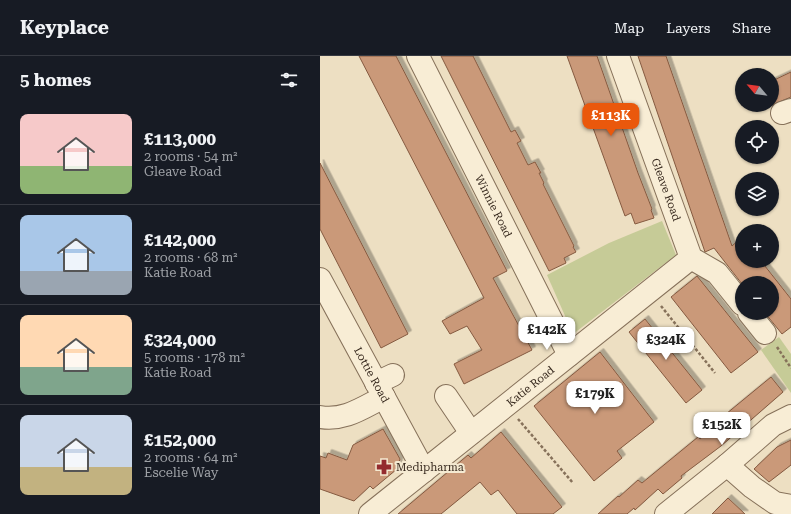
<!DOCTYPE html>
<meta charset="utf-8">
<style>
:root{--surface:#171b24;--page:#242831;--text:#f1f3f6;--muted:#9ea1a6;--line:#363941;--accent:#ea580c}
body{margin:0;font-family:"Roboto Serif",serif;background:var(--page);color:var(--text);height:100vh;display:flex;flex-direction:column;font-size:15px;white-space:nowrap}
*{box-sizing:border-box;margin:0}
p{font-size:13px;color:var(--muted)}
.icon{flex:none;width:22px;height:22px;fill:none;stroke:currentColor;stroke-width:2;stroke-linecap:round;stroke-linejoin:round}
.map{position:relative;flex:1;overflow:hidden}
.side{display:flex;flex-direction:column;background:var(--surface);width:320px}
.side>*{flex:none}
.needle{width:26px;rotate:299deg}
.buttons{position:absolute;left:415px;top:12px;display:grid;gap:8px}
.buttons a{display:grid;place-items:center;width:44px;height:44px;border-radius:50%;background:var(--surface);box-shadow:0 1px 3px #0004;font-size:20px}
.price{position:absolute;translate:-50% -34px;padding:0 9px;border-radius:8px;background:#fff;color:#222;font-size:13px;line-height:26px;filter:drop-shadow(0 1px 2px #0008)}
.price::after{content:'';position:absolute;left:50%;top:24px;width:12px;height:9px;margin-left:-6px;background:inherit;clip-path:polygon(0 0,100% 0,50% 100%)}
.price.on{background:var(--accent);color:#fff}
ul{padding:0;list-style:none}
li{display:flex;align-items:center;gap:12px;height:100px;padding:0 20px}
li+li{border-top:1px solid var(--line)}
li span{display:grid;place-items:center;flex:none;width:112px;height:80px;border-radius:8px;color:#555}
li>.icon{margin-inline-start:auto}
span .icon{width:48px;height:48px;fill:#fffc;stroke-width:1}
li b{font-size:17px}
h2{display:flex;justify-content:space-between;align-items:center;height:48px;padding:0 20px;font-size:17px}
header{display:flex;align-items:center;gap:24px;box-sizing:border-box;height:56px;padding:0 20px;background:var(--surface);border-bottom:1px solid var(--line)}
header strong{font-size:19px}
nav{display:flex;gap:22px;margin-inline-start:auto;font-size:14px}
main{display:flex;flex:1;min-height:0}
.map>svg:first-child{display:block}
</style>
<header>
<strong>Keyplace</strong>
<nav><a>Map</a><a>Layers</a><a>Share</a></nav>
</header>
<main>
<section class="side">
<h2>5 homes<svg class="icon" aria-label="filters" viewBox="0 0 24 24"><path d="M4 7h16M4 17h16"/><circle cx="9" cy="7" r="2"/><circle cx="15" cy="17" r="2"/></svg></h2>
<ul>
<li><span style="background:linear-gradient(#f6c9c9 65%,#8fb573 0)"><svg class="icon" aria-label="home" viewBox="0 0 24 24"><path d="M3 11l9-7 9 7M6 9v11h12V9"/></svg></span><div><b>£113,000</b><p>2 rooms · 54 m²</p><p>Gleave Road</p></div></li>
<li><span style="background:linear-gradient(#a9c7e8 70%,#9aa5b1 0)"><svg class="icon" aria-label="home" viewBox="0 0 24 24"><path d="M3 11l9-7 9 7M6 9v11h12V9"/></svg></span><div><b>£142,000</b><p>2 rooms · 68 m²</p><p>Katie Road</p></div></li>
<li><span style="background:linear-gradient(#ffd9b3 65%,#7fa58c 0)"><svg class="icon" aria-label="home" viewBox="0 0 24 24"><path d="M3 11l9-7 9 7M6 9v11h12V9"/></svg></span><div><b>£324,000</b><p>5 rooms · 178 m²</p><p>Katie Road</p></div></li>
<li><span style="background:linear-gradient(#c9d6e8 65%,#c2b280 0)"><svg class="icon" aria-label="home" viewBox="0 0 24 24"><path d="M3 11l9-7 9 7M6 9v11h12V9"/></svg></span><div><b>£152,000</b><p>2 rooms · 64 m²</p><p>Escelie Way</p></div></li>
</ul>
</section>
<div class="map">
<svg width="471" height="458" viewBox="0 0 471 458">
<defs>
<filter id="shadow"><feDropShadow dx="3.5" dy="-3.5" stdDeviation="0" flood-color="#0004"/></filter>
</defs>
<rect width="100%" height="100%" fill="#eddfc2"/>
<!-- green -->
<g fill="#c6cb97">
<path d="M342,165L356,199L253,278L227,219L289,187Z"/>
<path d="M459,281L471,298V337L441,294Z"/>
</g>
<!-- building -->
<g fill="#ca9979" stroke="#855a40" filter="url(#shadow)">
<path d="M39,0H76L187,215L173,222L212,294L144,328L134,308L162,294L147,270L130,278L122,265L164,242Z"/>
<path d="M121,0H153L191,76L195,74L201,85L197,87L208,109L215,106L221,117H219L224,127L223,128L254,190L253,191L256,196L244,202L246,207L229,215Z"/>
<path d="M247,0H277L318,117L332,153L331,154L334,162L315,168L311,157L305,160Z"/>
<path d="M318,0H346L412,190L422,181V205H441L471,243V271L462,278L445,257H452V227H422V228L394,192L385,196Z"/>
<path d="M471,16V41L452,49V25Z"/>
<path d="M0,107L88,278L61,292L0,173Z"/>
<path d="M377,220L438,296L411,317L351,241Z"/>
<path d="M325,263L382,334L366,347L309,276Z"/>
<path d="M280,296L334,366L297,395L302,402L274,425L214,350Z"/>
<path d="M451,321L463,336L401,390L361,420L362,422L343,438L338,433L315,454L314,452L307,458H278L298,440L299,441L318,424L322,427L378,381L380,383L407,359L406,358Z"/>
<path d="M63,373L80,403L77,413L53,433L50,430L34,445L0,433V400L6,402L8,397L27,404L33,389Z"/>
<path d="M181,376L242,451L233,458H197L178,434L171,439L160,426L121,458H78L148,399L151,402Z"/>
<path d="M471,384V409L449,426L434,413L457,391Z"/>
<path d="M408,442L425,458H392Z"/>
</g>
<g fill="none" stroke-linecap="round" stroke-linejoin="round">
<!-- minor casing -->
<g stroke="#86715a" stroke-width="24">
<g id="minor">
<path id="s1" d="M98,0L249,299"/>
<path id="s2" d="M298,0L371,202L397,217L422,248"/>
<path d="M462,57L471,54"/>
<path id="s3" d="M0,223L104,415"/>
<path d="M429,257L445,277"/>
<path d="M56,327L73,319"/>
<path d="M126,340L151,377"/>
<path d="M0,361C25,365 42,352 64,341"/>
<path d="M407,409L432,431L455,447L471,450"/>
<path id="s4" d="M50,458L371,202"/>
<path d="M346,458L407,409L453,369L471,360"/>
</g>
</g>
<!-- path -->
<g stroke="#86715a" stroke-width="2.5" stroke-dasharray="3 2" stroke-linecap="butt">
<path d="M341,250L395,317"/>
<path d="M457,291L471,312"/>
<path d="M198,363L253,427"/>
</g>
<!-- minor -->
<use href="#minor" stroke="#f8edd5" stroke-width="22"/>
</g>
<!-- icons -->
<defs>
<g id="pharmacy-bare" transform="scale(1.2)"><path d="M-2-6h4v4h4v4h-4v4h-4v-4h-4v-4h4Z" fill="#942b2e" stroke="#f5ead2" stroke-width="2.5" paint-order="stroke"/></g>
</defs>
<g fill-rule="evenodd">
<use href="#pharmacy-bare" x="64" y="411"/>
</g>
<g text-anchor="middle" stroke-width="4" stroke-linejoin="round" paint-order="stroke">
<!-- street labels -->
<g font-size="11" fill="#37291e" stroke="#f5ead2">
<text dy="4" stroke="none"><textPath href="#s2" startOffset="142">Gleave Road</textPath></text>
<text dy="4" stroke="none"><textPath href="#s1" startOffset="168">Winnie Road</textPath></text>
<text dy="4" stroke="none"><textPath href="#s3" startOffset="109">Lottie Road</textPath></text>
<text dy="4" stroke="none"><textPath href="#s4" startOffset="205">Katie Road</textPath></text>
</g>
<!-- poi labels -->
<g font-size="11" fill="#37291e" stroke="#f5ead2" text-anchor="start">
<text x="76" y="415">Medipharma</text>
</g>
</g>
</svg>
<div class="buttons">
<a><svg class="needle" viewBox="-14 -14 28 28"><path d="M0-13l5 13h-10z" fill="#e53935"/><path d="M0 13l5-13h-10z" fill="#9ea1a6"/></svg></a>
<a><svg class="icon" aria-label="locate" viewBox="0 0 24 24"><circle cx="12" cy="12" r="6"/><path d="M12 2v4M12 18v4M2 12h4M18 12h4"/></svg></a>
<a><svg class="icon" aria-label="layers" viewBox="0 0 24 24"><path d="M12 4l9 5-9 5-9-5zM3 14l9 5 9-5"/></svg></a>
<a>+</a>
<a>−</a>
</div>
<b class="price on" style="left:291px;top:81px">£113K</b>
<b class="price" style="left:227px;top:295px">£142K</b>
<b class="price" style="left:346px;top:305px">£324K</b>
<b class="price" style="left:275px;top:359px">£179K</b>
<b class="price" style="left:402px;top:390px">£152K</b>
</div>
</main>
